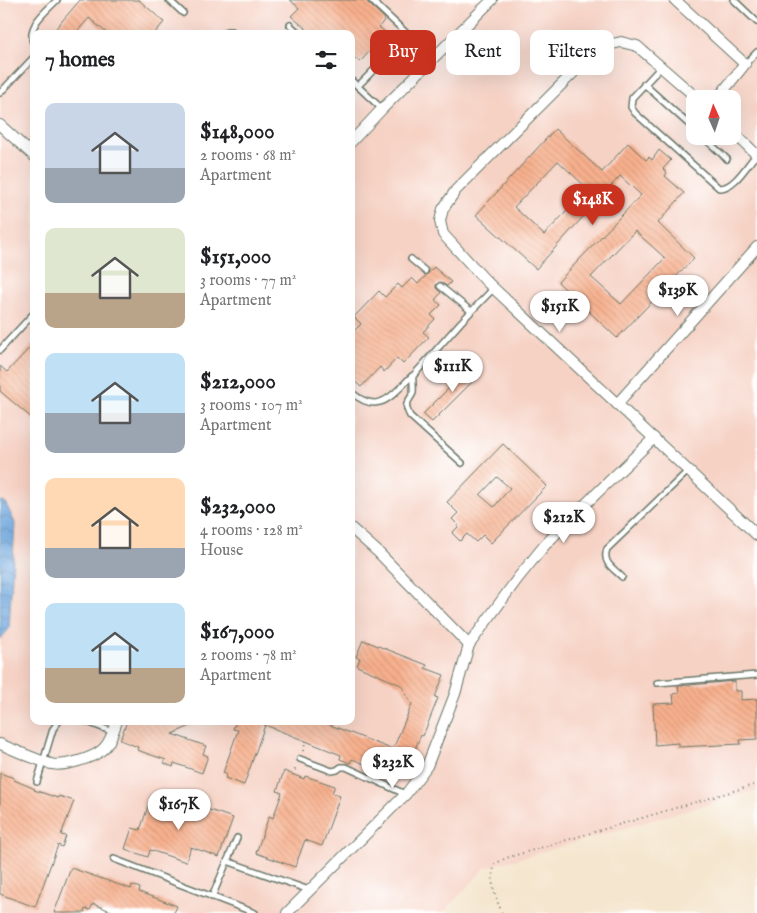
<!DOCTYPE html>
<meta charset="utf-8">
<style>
:root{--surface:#fff;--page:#f2f2f2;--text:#202124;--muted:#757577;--accent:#c8321e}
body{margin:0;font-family:"IM FELL English",serif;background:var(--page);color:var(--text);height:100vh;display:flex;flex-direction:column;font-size:19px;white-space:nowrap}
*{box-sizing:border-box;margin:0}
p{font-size:16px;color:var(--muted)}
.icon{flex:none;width:28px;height:28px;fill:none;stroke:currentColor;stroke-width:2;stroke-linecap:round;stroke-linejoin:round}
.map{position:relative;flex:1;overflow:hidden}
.sheet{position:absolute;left:30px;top:30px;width:325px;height:695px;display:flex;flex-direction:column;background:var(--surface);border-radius:10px;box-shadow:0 5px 20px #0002}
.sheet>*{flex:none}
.guide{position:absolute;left:370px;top:30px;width:311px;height:45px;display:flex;gap:10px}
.needle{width:32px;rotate:357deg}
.fabs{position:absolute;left:686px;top:90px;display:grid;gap:10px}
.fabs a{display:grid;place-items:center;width:55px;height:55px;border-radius:10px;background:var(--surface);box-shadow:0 5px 20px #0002;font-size:25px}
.price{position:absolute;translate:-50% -42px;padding:0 11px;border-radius:18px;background:#fff;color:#222;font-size:16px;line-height:32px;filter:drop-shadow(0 1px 2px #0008)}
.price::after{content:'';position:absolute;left:50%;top:30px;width:15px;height:11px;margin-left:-8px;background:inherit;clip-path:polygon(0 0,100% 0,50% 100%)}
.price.on{background:var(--accent);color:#fff}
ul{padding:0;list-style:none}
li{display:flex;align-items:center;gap:15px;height:125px;padding:0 15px}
li span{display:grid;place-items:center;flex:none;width:140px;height:100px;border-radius:10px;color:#555}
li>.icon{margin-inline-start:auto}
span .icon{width:60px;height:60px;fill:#fffc;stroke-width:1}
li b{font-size:21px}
h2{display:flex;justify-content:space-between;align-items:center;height:60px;padding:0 15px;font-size:21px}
.chip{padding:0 18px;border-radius:10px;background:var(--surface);box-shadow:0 5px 20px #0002;font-size:18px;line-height:45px}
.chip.on{background:var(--accent);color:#fff}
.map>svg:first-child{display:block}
</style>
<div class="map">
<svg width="757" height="913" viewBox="0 0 757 913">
<defs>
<pattern id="water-waves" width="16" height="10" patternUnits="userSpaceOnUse" patternTransform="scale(1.25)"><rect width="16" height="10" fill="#6ea6dd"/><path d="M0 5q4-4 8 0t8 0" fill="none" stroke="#5a88b4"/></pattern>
<pattern id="building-back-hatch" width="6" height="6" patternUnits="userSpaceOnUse" patternTransform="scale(1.25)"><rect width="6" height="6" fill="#f8b08d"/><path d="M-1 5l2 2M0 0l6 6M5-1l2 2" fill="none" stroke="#d4987a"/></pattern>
</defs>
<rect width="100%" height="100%" fill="#fff"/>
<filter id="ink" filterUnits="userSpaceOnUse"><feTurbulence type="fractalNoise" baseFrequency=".02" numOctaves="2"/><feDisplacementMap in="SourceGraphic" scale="10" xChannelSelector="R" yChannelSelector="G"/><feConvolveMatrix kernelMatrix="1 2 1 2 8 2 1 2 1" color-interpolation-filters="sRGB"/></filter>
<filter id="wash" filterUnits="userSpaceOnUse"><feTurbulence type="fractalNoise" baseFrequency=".0096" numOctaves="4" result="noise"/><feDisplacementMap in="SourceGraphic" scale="20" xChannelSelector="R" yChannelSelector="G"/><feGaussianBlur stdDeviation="1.12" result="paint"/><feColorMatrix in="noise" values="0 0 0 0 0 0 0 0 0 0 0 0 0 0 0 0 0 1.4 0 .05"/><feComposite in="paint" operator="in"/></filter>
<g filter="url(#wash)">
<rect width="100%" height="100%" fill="#f5e6cf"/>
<!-- built -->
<path fill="#f6d2c4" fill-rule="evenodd" d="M0,0H757V790L485,868L443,913H0ZM34,34H351V721H34ZM695,99H732V136H695Z"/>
<!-- water -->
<path fill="url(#water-waves)" stroke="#467288" d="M0,501L5,502L15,523L9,629L0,639Z"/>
<g id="blocks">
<!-- building -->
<g fill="url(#building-back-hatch)" fill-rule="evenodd">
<path d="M80,0H139L164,22L154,34H108L89,18L75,34H51Z"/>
<path d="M290,0H365L385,19L379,27L386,33L360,62L351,55V34H312L291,16L299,8Z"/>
<path d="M555,129L602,172L628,143L646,160L649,157L652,160L659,150L671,160L663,169L667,173L665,176L684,193L658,223L694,258L617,338L558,282L641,195L620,176L536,269L476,215ZM558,161L588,189L544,235L514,207ZM635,231L665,258L621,304L591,277Z"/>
<path d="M434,267L451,282L447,286L440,282L436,285V288L441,293L435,300L441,305L431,315L435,319L423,332L429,337L403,364L397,358L384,372L380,367L361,387L351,378V334L361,324L354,317L379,291L385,297L398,284L402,288L412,278L418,284Z"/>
<path d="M34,343V420L0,391V366L7,372Z"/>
<path d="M474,363L482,372L432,422L423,414Z"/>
<path d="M503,444L547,486L491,543L483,535L476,542L467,534L460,541L452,533L459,526L452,519L458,513L447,502ZM497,477L510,488L494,507L480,495Z"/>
<path d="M363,640L427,665L425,668L444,675L435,697L438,698L423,736L421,735L412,756L393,749L412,704L401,685L357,666L360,658L356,657Z"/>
<path d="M735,681V691H741V700L757,699V739L740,740L741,744L678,747V743L655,745L653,704L674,703L673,694L679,693L678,686Z"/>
<path d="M127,721H202L172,734L206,746L203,754L208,756L202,773L174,763L173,767L164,763L166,760L137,750L138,747L120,740Z"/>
<path d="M236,721H326L325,723L394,750L385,772L352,759L350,763L340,759L341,755L265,725L244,785L225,778L227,774L223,773L238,730L233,729Z"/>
<path d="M284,771L304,779L305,776L335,786L332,793L340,796L322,846L305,840L295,867L256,853L269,816L273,818L282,793L277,791Z"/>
<path d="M0,773L14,778V780L35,789L34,790L58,798L59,796L74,801L61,835L66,836L62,847L58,845L35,907L0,894Z"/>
<path d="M152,795L193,809L195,805L233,818L219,857L191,847L186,862L150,850L148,857L125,849L132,828L140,830Z"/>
<path d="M71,868L131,889L132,885L140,888L139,892L177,906L174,913H116L93,904L90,910L85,909L84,913H54Z"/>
</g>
</g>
</g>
<g filter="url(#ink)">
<use href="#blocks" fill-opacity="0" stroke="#6a786a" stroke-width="1"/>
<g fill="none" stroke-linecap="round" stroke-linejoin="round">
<!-- lane casing -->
<g stroke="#6a786a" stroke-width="8">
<g id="lane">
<path d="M169,0L183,13"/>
<path d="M734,0L757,22"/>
<path d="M372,1L433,58"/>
<path d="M290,25L300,34"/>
<path d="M224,34L227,31H232L236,34"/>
<path d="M34,45C25,27 45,12 57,0"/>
<path d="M745,64L757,52"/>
<path d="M661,67L632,98L631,107L635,113L719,188C734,189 747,165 756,155"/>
<path d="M351,80L382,109"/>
<path d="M644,84L695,130"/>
<path d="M358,86L408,35"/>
<path d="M0,93L34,57"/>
<path d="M702,136L727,159"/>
<path d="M411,259L425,271"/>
<path d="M440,286L471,311"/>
<path d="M0,350L34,313"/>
<path d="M351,392C379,416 391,396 412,376"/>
<path d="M462,463L410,416C403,402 408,404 413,393C414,387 412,381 413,376L461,322L494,288"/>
<path d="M622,577C613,568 602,563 607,549L688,471"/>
<path d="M657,683L757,675"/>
<path d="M85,721L113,732"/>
<path d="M300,759L332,771L337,770L341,767H346L405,794"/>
<path d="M37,782L53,729L59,721"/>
<path d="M114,859L255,913"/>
<path d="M227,861L309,890"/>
<path d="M212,897L237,838"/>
</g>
</g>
<!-- street casing -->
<g stroke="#6a786a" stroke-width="12">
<g id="street">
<path d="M675,0L745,64L717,99"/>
<path d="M698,99L637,46L621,42L608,45L596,50L456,190L443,209L440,221L443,234L486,281L757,535"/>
<path d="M0,125L34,156"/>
<path d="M732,131L757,155"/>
<path d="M351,142L382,109L492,0"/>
<path d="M617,404L757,247"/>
<path d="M351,528L378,552L469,645"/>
<path d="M0,744C17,751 34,759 51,764C64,767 94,758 103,749C110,743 114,730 117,721"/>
<path d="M287,913L406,794L427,766L455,694L469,645L518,578L544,546L571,518L654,438"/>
</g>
</g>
<!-- path -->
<g stroke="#6a786a" stroke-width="2" stroke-dasharray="1 4" stroke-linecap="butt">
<path d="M303,751L306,741"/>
<path d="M293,775L296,767"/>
<path d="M502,913C495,895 489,884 495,864L506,858L757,784"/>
</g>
<!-- lane -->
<use href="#lane" stroke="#fff" stroke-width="5"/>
<!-- street -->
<use href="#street" stroke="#fff" stroke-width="10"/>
</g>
</g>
</svg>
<div class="fabs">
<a><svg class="needle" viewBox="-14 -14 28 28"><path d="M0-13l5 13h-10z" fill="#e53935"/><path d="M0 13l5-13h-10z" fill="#757577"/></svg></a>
</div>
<b class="price on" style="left:593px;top:226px">$148K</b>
<b class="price" style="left:678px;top:317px">$139K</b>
<b class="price" style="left:560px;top:333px">$151K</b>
<b class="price" style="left:453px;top:393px">$111K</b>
<b class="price" style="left:564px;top:544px">$212K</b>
<b class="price" style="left:393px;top:789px">$232K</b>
<b class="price" style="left:179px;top:831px">$167K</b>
<div class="guide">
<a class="chip on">Buy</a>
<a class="chip">Rent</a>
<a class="chip">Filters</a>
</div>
<section class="sheet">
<h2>7 homes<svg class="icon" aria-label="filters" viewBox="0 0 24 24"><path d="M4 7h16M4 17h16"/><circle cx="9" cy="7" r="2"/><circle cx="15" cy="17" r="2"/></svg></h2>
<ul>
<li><span style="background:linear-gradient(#c9d6e8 65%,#9aa5b1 0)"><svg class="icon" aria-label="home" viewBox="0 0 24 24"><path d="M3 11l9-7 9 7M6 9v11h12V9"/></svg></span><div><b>$148,000</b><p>2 rooms · 68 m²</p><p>Apartment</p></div></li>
<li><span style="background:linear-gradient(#dfe7d0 65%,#b9a48a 0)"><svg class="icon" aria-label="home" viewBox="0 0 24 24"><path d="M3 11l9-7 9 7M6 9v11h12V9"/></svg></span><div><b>$151,000</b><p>3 rooms · 77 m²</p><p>Apartment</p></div></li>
<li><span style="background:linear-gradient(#bfe0f5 60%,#9aa5b1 0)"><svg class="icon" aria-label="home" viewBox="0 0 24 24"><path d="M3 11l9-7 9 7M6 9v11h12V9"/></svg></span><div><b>$212,000</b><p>3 rooms · 107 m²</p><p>Apartment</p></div></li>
<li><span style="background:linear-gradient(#ffd9b3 70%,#9aa5b1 0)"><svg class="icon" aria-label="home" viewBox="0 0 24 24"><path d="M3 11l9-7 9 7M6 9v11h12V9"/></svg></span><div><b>$232,000</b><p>4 rooms · 128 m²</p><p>House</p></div></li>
<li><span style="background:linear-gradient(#bfe0f5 65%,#b9a48a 0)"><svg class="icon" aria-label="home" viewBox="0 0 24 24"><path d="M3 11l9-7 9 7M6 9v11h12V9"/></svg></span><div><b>$167,000</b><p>2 rooms · 78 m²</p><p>Apartment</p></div></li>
</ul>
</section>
</div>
